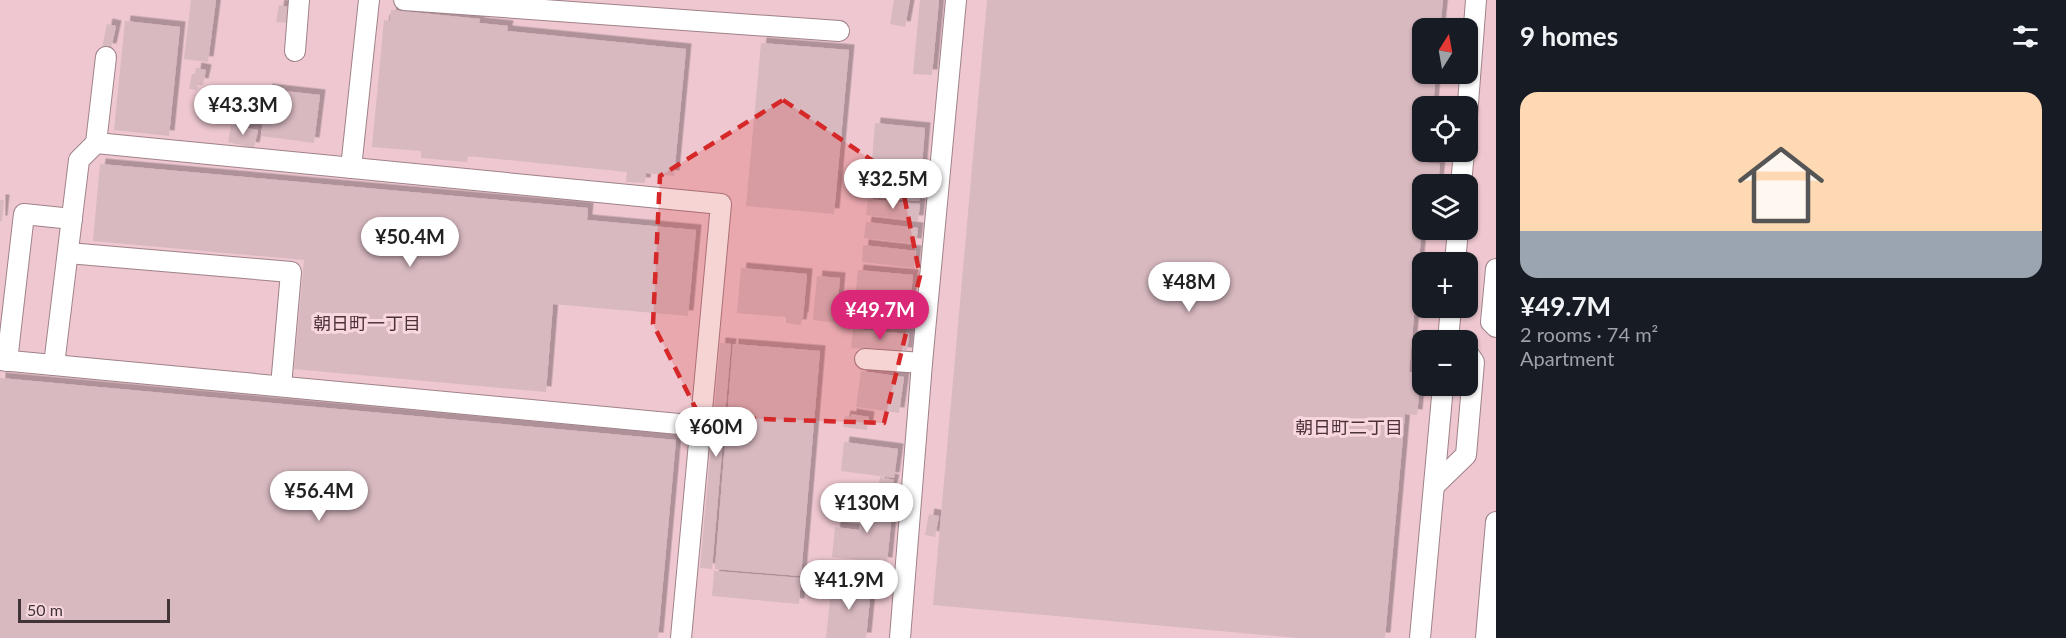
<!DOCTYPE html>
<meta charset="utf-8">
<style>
:root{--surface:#171b24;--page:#20242c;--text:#f1f3f6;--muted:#9ea1a6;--line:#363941;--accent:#db2777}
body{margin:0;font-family:Lato,"Noto Sans JP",sans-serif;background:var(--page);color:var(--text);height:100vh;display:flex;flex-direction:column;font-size:22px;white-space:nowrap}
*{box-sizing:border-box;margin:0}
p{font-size:20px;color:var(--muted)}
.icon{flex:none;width:33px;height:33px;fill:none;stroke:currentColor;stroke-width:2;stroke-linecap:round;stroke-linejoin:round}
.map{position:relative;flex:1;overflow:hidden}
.sheet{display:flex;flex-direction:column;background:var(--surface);width:570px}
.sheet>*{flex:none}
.needle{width:39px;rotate:11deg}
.fabs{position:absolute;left:1412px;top:18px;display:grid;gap:12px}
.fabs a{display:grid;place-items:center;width:66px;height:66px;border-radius:12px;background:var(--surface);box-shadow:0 2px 4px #0004;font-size:30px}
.scale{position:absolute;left:18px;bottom:15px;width:152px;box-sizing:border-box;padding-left:6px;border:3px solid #403437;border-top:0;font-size:16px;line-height:21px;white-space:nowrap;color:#403437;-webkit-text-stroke:4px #f8d7df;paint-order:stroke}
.price{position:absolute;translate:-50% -51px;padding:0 14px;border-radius:21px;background:#fff;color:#222;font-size:20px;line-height:39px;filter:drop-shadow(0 2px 3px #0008)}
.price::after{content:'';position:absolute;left:50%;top:36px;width:18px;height:14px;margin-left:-9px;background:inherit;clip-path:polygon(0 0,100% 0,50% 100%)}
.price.on{background:var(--accent);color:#fff}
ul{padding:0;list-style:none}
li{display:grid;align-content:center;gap:12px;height:318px;padding:0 24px}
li+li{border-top:2px solid var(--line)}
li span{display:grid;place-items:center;height:186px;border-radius:18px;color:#555}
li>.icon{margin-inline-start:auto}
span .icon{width:108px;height:108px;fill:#fffc;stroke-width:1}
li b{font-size:26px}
h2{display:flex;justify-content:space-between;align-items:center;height:72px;padding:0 24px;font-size:26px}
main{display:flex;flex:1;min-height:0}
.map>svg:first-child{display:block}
</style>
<main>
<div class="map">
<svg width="1496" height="638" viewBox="0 0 1496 638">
<defs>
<filter id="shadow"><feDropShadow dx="5.5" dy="-5.5" stdDeviation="0" flood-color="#0004"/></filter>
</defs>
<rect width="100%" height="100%" fill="#f8d7df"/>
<!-- built -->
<path fill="#eec7d0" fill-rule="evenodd" d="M0,0H1496V638H0ZM1422,28H1467V74H1422ZM1422,106H1467V152H1422ZM1422,184H1467V230H1422ZM1422,262H1467V308H1422ZM1422,340H1467V386H1422Z"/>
<!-- building -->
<g fill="#d8b9c0" filter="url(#shadow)">
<path d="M191,0H216L208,62L184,59Z"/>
<path d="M894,0H910L905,27L890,24Z"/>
<path d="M920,0H939L932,75L913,74Z"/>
<path d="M987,0H1443L1440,28H1422V74H1436L1433,106H1422V152H1429L1428,163L1440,164L1438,184H1422V226L1409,372L1421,373L1417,415L1405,414L1385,638H1298L933,605Z"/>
<path d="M279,5L289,7L287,23L276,22Z"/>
<path d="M391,10L480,19L479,23L508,26L507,31L686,49L674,176L646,173L645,183L626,182L627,172L468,156L467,162L421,158V151L372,147L384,20L390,21Z"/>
<path d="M125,21L180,27L169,136L114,130Z"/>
<path d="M107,24L116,26L111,49L102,48Z"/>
<path d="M761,43L849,50L834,214L746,206Z"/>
<path d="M196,68L206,70L203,84L198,83L197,90L189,89L192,74H195Z"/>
<path d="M267,89L320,95L314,143L261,136Z"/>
<path d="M248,95L256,97L252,123L244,122Z"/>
<path d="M875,123L925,128L919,201L869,197Z"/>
<path d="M231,125L258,130L254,148L228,142Z"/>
<path d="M100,164L588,208L587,220L696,230L688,316L553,304L546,392L294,369L304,260L93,241Z"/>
<path d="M868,199L920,204L918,221L866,215Z"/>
<path d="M0,200H4L2,221H0Z"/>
<path d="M866,222L918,228L916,244L864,238Z"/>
<path d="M863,245L916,251L914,268L862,262Z"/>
<path d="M741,268L807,274L803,318L802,317L801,325L786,323V317L737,313Z"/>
<path d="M858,270L913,275L910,304L855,299Z"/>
<path d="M817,276L840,278L836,323L813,320Z"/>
<path d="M855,305L911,312L909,329L853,323Z"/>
<path d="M853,329L909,334L907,353L851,348Z"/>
<path d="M720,343L731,344L712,569L700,568Z"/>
<path d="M733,344L820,351L801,576L715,569Z"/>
<path d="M861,371L904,377L899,413L856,407Z"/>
<path d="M0,378L676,440L658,638H0Z"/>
<path d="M851,414L869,417L867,430L843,427L845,416L851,417Z"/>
<path d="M844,442L898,449L894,478L841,471Z"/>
<path d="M880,477L894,480L891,490L878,488Z"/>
<path d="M863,499L893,502L887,563L832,557L835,527L859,530Z"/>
<path d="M838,507L851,509L850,515L853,516L852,522L835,518Z"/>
<path d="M929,514L939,516L935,537L925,535Z"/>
<path d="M714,571L801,578L799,604L712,596Z"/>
<path d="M833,572H837L835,588L846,589L847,584L862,585V591H866L867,578L872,579L866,638H826Z"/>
</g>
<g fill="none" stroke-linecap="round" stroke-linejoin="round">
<!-- minor casing -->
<g stroke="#9f8288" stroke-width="22">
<g id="minor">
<path d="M404,0L839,31"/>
<path d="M295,51L299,0"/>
<path d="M1467,116L1476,0"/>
<path d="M96,143L106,57"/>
<path d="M351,168L369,0"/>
<path d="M1461,184L1464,152"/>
<path d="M68,253L291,272L281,386"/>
<path d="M1455,262L1458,230"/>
<path d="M1496,269L1491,322L1496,327"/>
<path d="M1448,340L1451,308"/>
<path d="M865,359L922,363"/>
<path d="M0,360L700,426"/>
<path d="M7,361L24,214L72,219"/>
<path d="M54,365L79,160L96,143L721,204L681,638"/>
<path d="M1434,486L1466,455L1474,362L1467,352"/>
<path d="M900,638L922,363L956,0"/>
<path d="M1420,638L1443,386"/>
<path d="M1486,638L1496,522"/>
</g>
</g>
<!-- minor -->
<use href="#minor" stroke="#fff" stroke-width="20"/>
</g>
<!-- marked area -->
<path fill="#d62828" fill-opacity="0.2" stroke="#d62828" stroke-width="4.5" stroke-dasharray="12 8" stroke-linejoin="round" d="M783,100L901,180L920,276L884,423L700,417L653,324L660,176Z"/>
<g text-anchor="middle" stroke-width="6" stroke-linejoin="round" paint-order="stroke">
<!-- neighbourhood labels -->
<g font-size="18" fill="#4c333a" stroke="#f8d7df">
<text x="367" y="330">朝日町一丁目</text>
<text x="1349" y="434">朝日町二丁目</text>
</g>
</g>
</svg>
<div class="fabs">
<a><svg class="needle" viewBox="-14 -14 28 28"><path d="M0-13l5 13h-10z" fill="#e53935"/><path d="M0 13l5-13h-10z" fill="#9ea1a6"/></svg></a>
<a><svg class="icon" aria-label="locate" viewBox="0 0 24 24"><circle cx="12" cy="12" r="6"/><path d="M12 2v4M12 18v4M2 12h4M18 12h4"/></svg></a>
<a><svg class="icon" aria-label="layers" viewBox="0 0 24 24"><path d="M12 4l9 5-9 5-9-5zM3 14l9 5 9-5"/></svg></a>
<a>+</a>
<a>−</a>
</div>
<div class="scale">50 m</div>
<b class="price" style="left:243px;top:136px">¥43.3M</b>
<b class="price" style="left:893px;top:210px">¥32.5M</b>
<b class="price" style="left:410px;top:268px">¥50.4M</b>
<b class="price" style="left:1189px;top:313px">¥48M</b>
<b class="price on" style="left:880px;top:341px">¥49.7M</b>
<b class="price" style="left:716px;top:458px">¥60M</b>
<b class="price" style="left:319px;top:522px">¥56.4M</b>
<b class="price" style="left:867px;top:534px">¥130M</b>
<b class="price" style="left:849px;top:611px">¥41.9M</b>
</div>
<section class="sheet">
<h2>9 homes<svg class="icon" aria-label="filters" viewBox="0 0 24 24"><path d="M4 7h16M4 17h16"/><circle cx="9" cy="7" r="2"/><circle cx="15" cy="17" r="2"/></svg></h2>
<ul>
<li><span style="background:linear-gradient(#ffd9b3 75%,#9aa5b1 0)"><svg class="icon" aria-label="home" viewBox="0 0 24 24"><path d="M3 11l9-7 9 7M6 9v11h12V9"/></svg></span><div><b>¥49.7M</b><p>2 rooms · 74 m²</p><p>Apartment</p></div></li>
</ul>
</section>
</main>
